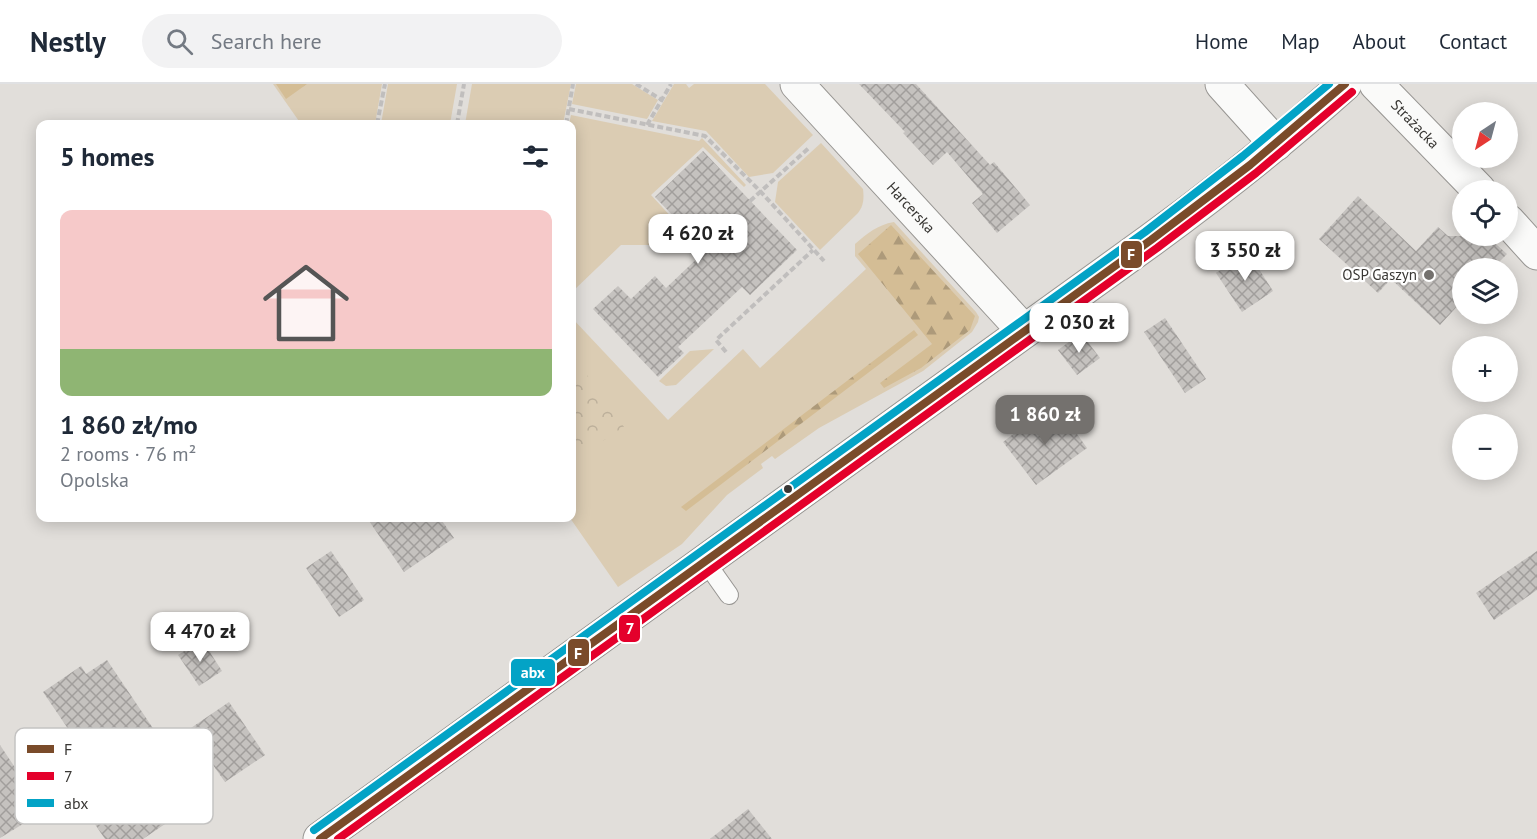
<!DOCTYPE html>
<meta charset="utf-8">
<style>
:root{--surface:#fff;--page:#f2f2f3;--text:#1f2937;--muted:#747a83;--line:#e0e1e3;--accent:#74716e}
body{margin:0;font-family:"PT Sans",sans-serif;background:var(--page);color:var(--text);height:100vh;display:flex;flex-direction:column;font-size:22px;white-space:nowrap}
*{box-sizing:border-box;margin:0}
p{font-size:20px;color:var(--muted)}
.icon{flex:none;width:33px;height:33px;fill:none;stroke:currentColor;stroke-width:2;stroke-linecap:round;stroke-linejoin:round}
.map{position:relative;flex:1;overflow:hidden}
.side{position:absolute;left:36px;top:36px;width:540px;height:402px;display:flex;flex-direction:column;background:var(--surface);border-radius:12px;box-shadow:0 3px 15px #0003}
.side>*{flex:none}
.needle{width:39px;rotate:216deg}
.tools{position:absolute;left:1452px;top:18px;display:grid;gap:12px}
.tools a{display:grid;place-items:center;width:66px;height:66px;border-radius:50%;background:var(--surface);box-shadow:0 3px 15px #0003;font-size:30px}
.price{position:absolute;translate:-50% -51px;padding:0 14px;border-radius:12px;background:#fff;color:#222;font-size:20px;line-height:39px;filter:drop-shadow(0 2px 3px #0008)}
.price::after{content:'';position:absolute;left:50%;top:36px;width:18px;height:14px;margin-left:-9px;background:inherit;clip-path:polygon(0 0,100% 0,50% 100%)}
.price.selected{background:var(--accent);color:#fff}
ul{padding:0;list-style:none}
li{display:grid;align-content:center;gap:12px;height:318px;padding:0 24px}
li span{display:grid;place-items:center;height:186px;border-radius:12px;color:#555}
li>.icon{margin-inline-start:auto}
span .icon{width:108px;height:108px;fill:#fffc;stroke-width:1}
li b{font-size:26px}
h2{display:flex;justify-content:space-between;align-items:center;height:72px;padding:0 24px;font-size:26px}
header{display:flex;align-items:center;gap:36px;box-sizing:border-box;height:84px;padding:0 30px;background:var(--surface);border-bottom:2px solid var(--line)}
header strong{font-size:28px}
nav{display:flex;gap:33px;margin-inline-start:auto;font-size:21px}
.search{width:420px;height:54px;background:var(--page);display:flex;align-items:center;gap:15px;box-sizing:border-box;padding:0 21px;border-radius:33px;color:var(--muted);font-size:22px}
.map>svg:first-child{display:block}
</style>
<header>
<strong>Nestly</strong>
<div class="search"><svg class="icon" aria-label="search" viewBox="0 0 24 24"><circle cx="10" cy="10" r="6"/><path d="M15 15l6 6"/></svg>Search here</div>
<nav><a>Home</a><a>Map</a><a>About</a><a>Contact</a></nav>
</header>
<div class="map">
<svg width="1537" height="755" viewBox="0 0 1537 755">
<defs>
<pattern id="forest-firs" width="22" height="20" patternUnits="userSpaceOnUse" patternTransform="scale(1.5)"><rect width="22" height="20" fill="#d4bd95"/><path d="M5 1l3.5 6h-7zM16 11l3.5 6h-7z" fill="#ad9a7a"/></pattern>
<pattern id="park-crowns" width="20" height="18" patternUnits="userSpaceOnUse" patternTransform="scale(1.5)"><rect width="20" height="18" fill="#dbccb3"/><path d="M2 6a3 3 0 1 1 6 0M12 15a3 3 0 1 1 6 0" fill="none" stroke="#bdb09b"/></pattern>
<pattern id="building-cross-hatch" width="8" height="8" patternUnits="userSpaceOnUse" patternTransform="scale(1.5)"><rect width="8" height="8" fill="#c5c2bf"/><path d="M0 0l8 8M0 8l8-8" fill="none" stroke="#a19e9c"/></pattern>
</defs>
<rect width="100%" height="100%" fill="#e1deda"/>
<!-- grass -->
<g fill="#dbccb3">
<path d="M273,0H382L375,40H301Z"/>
<path d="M388,0H457L450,40H381Z"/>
<path d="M472,0H571L563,40H465Z"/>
<path d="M576,0H632L658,16L647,35L572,20Z"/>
<path d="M674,0H686L689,4L694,0H765L813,51L773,89L749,93L706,47L652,37Z"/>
<path d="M571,31L699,57L702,54L746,101L744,103L703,63L651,111L675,137L649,161H621L572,208V40H569Z"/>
<path d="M821,59L863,105C864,114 864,121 858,129L820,166L775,118L778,98Z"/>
<path d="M894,138L976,228L979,233L978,238L972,248L923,287L819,344L775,375L772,372L761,380L763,384L727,411L682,460L618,503L570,434H572V234L668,336L743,265L760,284L866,185L855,172V160C868,149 877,141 894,138Z"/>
<path d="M714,265L676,301L666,302L659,297L690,267Z"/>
</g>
<!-- forest -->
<g fill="url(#forest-firs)">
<path d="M276,0H307L286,15Z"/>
<path d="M891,141L975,232L970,246L921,284L884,304L880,299L932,260L858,170Z"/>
<path d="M914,246L918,251L686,427L681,423Z"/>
</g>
<!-- park -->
<path fill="url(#park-crowns)" d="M572,270L624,343L572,377Z"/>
<!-- building -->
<g fill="url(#building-cross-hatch)">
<path d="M859,0H916L990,81L994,78L1030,121L997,149L972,119L983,110L947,68L933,81L903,49L905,48Z"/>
<path d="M703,67L797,166L750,211L742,203L678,263L684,269L658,293L593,225L618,202L631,215L655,192L666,204L706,166L655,113Z"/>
<path d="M1358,112L1416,167L1438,143L1448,152H1487L1507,170L1493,184H1462V217L1440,241L1391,195L1378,209L1319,155Z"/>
<path d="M1248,168L1273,207L1242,228L1216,189Z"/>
<path d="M1165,234L1206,295L1185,309L1144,248Z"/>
<path d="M1081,249L1100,274L1077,291L1058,266Z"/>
<path d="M1062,329L1087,364L1036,401L1003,358L1028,339Z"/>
<path d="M367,434H440L454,454L404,488Z"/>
<path d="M331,467L364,516L339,533L306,484Z"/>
<path d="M1537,467V506L1494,536L1476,509Z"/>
<path d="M202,556L222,587L199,602L178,571Z"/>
<path d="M107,576L167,665L130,689L165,740L143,755H105L79,717L105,699L43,608L81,582L86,590Z"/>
<path d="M229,618L265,671L225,698L188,646Z"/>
<path d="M0,661L44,727L0,754Z"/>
<path d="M748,725L772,755H710Z"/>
</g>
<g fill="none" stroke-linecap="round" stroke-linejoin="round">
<!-- lane casing -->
<g stroke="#979592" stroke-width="20">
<path id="lane" d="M705,477L729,511"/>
</g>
<!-- street casing -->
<g stroke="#979592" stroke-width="35">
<g id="street">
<path id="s1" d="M797,0L1024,247"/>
<path d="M1222,0L1276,60"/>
<path id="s2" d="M1376,0L1479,106"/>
<path d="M1508,137L1537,169"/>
</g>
</g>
<!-- primary casing -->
<g stroke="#979592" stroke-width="35">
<path id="primary" d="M320,755L1151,156C1218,107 1283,56 1345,0"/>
</g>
<!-- path -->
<g stroke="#c0bebd" stroke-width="4" stroke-dasharray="6 3" stroke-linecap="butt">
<path d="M636,0L662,16"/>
<path d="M569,25L705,52L761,108L824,177"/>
<path d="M377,40L385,0"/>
<path d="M457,40L464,0"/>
<path d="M566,40L573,0"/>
<path d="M647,41L671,0"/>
<path d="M750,117L810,63"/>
<path d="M726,268L716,256L813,166"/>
</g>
<!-- lane -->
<use href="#lane" stroke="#fafaf9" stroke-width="18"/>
<!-- street -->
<use href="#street" stroke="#fafaf9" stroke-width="33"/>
<!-- primary -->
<use href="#primary" stroke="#fafaf9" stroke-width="33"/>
<!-- bus-1 casing -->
<g stroke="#fff" stroke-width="12">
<path id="bus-1" d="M320,755L1151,156L1250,81L1345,0"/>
</g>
<!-- bus-2 casing -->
<g stroke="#fff" stroke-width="12">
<path id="bus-2" d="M338,755L1157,164L1256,89L1352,8"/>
</g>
<!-- bus-3 casing -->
<g stroke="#fff" stroke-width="12">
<path id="bus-3" d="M314,746L1145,148L1243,72L1329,0"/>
</g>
<!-- bus-1 -->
<use href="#bus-1" stroke="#7a4b2a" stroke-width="8"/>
<!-- bus-2 -->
<use href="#bus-2" stroke="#e4002b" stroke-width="8"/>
<!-- bus-3 -->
<use href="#bus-3" stroke="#03a3c6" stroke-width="8"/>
</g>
<!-- markers -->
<circle fill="#74716e" stroke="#fff" stroke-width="2" cx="1429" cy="191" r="6"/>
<circle fill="#393734" stroke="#fff" stroke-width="2" cx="788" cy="405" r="5"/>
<g text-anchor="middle" stroke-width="4.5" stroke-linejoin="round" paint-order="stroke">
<!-- street labels -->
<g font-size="15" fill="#393734" stroke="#fff">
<text dy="5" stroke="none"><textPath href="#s2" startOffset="56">Strażacka</textPath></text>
<text dy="5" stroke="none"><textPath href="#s1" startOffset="168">Harcerska</textPath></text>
</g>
<!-- poi labels -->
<g font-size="15" fill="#393734" stroke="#fff" text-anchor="end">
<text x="1417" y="196">OSP Gaszyn</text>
</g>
</g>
<!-- legend -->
<rect x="15" y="644" width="198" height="96" rx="9" fill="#fff" stroke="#c4c3c2" stroke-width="1.5"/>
<rect x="27" y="661" width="27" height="8" fill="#7a4b2a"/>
<rect x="27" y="688" width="27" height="8" fill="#e4002b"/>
<rect x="27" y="715" width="27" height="8" fill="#03a3c6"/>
<g font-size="16" fill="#393734">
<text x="64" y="671">F</text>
<text x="64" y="698">7</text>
<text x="64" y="725">abx</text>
</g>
<g stroke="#fff" stroke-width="2">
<rect x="1120" y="156" width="23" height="29" rx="6" fill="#7a4b2a"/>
<rect x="618" y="530" width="23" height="29" rx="6" fill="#e4002b"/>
<rect x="567" y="554" width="23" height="29" rx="6" fill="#7a4b2a"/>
<rect x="510" y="574" width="46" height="29" rx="6" fill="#03a3c6"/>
</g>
<g font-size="16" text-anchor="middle" font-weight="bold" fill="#fff">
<text x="1131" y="176">F</text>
<text x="630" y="550">7</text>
<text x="578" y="575">F</text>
<text x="533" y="594">abx</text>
</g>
</svg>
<div class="tools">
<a><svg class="needle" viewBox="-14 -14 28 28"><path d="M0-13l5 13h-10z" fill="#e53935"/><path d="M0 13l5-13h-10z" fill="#747a83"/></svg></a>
<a><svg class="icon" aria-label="locate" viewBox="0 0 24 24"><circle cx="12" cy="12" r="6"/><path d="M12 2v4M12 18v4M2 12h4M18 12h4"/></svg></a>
<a><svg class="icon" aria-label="layers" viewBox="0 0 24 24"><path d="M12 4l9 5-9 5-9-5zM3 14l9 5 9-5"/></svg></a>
<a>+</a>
<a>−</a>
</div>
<b class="price" style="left:698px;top:181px">4 620 zł</b>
<b class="price" style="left:1245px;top:198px">3 550 zł</b>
<b class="price" style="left:1079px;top:270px">2 030 zł</b>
<b class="price selected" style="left:1045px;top:362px">1 860 zł</b>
<b class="price" style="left:200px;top:579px">4 470 zł</b>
<section class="side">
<h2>5 homes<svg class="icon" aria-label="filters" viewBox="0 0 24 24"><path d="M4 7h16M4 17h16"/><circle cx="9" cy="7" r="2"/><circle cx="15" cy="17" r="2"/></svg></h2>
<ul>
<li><span style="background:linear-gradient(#f6c9c9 75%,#8fb573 0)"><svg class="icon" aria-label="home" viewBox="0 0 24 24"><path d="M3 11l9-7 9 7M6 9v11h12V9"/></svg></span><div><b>1 860 zł/mo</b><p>2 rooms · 76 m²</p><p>Opolska</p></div></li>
</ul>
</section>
</div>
